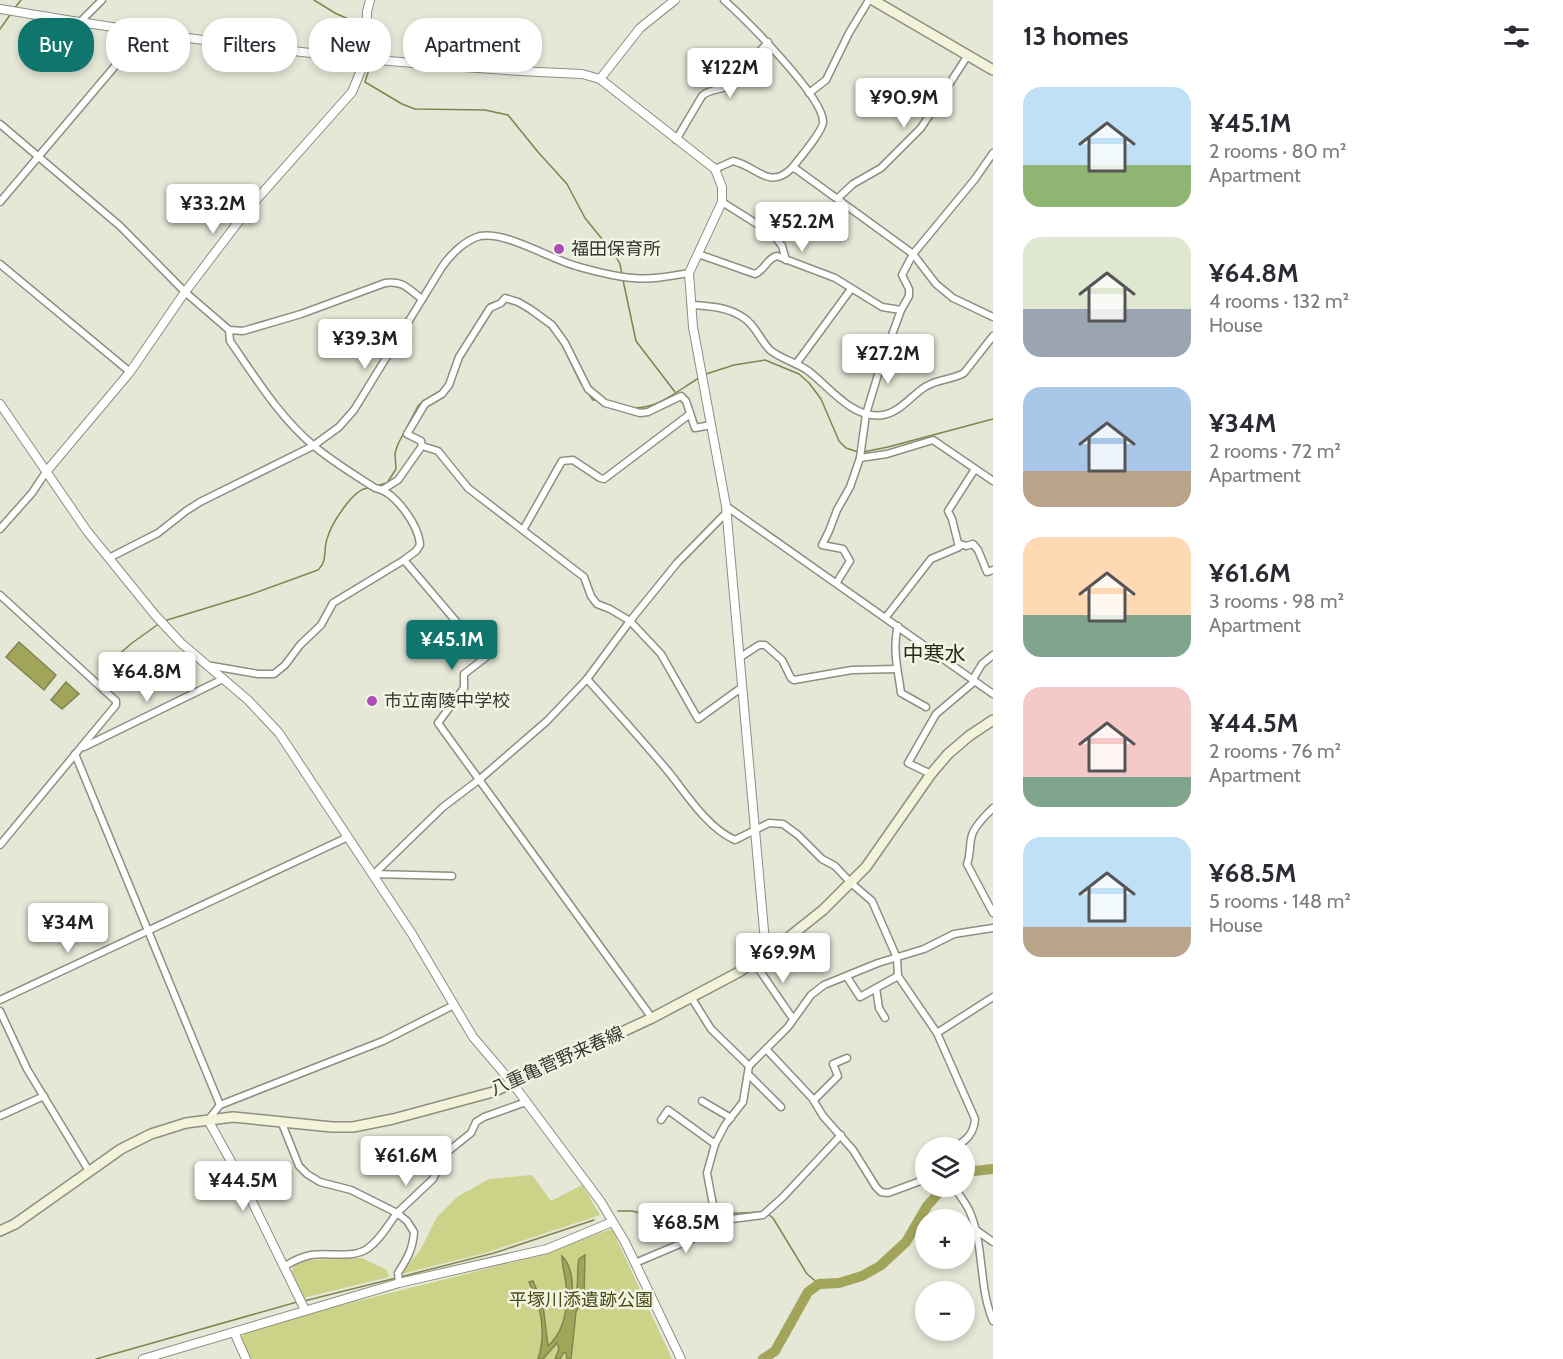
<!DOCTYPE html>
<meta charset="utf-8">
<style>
:root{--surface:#fff;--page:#f2f2f3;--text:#2b2b33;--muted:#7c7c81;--accent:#0f766e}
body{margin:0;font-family:Cabin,"Noto Sans JP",sans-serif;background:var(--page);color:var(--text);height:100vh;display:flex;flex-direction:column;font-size:22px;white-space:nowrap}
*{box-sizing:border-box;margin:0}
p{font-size:20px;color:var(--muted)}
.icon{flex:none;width:33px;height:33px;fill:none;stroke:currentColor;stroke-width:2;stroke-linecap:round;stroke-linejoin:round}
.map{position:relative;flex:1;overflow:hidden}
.side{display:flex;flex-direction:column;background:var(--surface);width:570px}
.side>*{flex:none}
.banner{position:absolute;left:18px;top:18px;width:570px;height:54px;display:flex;gap:12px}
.tools{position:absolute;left:915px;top:1137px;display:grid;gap:12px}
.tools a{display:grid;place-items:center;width:60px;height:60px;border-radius:50%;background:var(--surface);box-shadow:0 3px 9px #0003;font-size:30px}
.price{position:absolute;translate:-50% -51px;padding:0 14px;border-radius:6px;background:#fff;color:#222;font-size:20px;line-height:39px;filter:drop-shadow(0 2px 3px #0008)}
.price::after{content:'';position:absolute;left:50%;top:36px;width:18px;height:14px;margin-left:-9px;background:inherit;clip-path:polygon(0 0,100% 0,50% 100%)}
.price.selected{background:var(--accent);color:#fff}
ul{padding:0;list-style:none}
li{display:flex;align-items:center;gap:18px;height:150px;padding:0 30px}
li span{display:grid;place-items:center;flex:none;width:168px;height:120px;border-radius:18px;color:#555}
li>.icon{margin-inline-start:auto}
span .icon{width:72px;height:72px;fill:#fffc;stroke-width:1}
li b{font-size:26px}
h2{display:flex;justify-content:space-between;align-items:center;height:72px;padding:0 30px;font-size:26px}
.chip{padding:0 21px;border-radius:24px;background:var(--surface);box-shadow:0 3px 9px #0003;font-size:21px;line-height:54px}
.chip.selected{background:var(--accent);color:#fff}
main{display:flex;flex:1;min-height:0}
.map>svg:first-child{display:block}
</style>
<main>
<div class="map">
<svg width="993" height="1359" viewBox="0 0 993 1359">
<rect width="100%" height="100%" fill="#e5e7d7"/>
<!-- green -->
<g fill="#ccd287">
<path d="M532,1175L551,1201L582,1185L600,1215L485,1253L401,1274L421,1249L437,1217L457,1197L489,1179Z"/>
<path d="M612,1229L672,1359H251L241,1339L244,1333L298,1316L518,1261Z"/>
<path d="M362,1258L387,1270L389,1277L303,1298L291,1272L296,1264L309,1260Z"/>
</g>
<!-- water -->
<g fill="#a1a55a" stroke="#81844e" stroke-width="1.5">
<path d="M19,642L56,675L44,690L6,657Z"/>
<path d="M66,682L79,694L62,709L51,700Z"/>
<path d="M585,1255L584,1297L576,1312L571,1359H567L566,1353L564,1352L560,1359H555L559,1349L557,1343L543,1359H538C547,1332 541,1306 529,1282L533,1281L543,1305L548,1346C565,1331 568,1306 566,1284C565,1274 562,1267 562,1256C574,1268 572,1286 573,1301C580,1290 576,1272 579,1259Z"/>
</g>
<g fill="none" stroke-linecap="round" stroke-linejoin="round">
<!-- stream -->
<g stroke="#81844e" stroke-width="1.5">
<path d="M314,0L335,13L359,24"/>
<path d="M14,9L21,0"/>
<path d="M0,29L10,15"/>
<path d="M371,63L365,82L402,104L415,109L485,110L508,115L538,152L567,184L585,218L615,255L620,264L622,275"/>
<path d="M623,280L636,341L675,392"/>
<path d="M476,325L489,304L500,300"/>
<path d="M561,342L580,382L593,400H597"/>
<path d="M706,374L734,365L765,360L799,374L809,383L821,399L839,441L846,448L858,452"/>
<path d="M628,407C655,412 678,390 699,378"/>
<path d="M863,452L888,447L993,419"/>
<path d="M379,485L387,483L396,469L395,453L398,444L418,406L423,401L440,392"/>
<path d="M164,621L249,595L318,570C328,561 323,550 327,539C331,524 353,489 368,488"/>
<path d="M102,669L132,643L160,623"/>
<path d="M618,1211H632L666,1220L712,1215"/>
<path d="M716,1214L765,1212"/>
<path d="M769,1215L773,1218L807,1274L819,1284"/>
<path d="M400,1277L494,1253L594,1220"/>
<path d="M304,1301L396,1278"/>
<path d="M96,1359L297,1302"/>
</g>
<!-- river -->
<g stroke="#a1a55a" stroke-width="10">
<path d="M964,1172L993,1169"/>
<path d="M763,1359L775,1351L808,1292L819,1284L839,1283L862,1276L880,1266L906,1242L927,1206L945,1186"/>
</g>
<!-- minor casing -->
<g stroke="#8d8f80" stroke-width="9">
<g id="minor">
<path d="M724,0C744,18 824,97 823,122C823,131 799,159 792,168"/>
<path d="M79,23L102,0"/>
<path d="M809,93L826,80L849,33L869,0"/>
<path d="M0,124L120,226L185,292L229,330L243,331L301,314L385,283C403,280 408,289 422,299"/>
<path d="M676,140L702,96C710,88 721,91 730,85L768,42"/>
<path d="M715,169L733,161C757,166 769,191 792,168L796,169L913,254L936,284L953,298L993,317"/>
<path d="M838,198L853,184L881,168L921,128L968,55"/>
<path d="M0,202L143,33"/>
<path d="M722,202L773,234L782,246L786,260"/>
<path d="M698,254L755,274C765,270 767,258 777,256L835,278L882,307L901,310"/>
<path d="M0,264L130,372"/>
<path d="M691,305C710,306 728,307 744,318C756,326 760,340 770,350C781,359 795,362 807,370C828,385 852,420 883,415C899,413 912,395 925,387C937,379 952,380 964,373L993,336"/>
<path d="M796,364L851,289"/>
<path d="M422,446L421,441L407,434L425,404L442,394L449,385L459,357L490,308L501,303L505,298L518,302L530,309L552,325L565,343L588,389L605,403L640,413L648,412L681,396L686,401L695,428L711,425"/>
<path d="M860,458L887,454L933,440L993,481"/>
<path d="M382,490L398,480L422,446L438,451L468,488L584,577L591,596L597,604L610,609L630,621L661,654L698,719L741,688"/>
<path d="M726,506L993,694"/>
<path d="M0,529L32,493L46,472"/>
<path d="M523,530L562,461L573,460L600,478L604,479L690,414"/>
<path d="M960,544L966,546L973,544L978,550L987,572L993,570"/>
<path d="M109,558L158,533L186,511L200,502L313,446L339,427L354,410L442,267C450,255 465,240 480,236C506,231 550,259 576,266C594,271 615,277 634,278C652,280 671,276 689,273"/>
<path d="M404,560L477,646L485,658L464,674V688L438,723L652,1018"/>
<path d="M837,582L850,561L843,549L822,545L829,531L837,510L850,487L860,458L866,414L880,368L901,310L909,296V289L902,275L913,254L975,179L993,153"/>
<path d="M0,595L116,701V705L0,845"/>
<path d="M886,617L931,559L959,547L952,519L948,511L975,469"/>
<path d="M898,626C892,649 898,670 901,693L926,707"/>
<path d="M739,658L759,645H765L782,660L791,678L794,680L852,670L897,669"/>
<path d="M206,665L258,674H274L285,665L300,645L321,625L333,603L404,560L416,551L420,545C419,526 395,491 375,488C355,475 333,462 314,446C280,418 255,377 230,341L229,330"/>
<path d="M587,679C614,709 641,739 667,770C686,793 707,828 735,840L769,823L783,824L798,835L822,859L835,866L851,883L872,901L897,958L898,976L937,1033L975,1119C974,1134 966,1141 953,1148"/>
<path d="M973,679L982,664L993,655"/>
<path d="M84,747L223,679"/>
<path d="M75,754L220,1105"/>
<path d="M931,774L908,763L936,714L975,681"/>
<path d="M993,808C986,815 975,825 972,835C969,844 971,854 967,864L993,913"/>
<path d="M374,874L452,876"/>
<path d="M373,875L443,807L480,779L547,721L587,679L630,621L677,563L726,513"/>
<path d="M754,962L793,1019"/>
<path d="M847,977L860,997L898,976"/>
<path d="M876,988L879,1008L885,1018"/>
<path d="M691,997L711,1029L749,1066"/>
<path d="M0,1000L348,837"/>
<path d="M0,1011L27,1069L89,1171"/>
<path d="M937,1033L993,997"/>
<path d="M766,1049L812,1098L823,1116L853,1150L876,1187L881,1192L888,1193L926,1179"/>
<path d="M748,1074L781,1107"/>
<path d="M814,1100L838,1076L833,1064L847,1058"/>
<path d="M702,1101L731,1118"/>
<path d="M0,1116L44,1096"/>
<path d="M208,1120L220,1105L383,1041L454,1005"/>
<path d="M661,1120L668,1110L715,1144"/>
<path d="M281,1121L299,1166L307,1174L320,1182L351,1190L397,1213L433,1179L446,1153L471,1133L476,1122L484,1117L526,1102"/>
<path d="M953,1186C959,1194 965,1202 969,1210C985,1245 978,1286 993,1321"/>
<path d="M716,1221L763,1215L783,1197L841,1135"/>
<path d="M976,1230L993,1242"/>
<path d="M635,1263L706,1233L716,1221L707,1173L715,1144L725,1125L743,1102L749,1066L788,1027L811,995L824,985L878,963L924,949L954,934L993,928"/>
<path d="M285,1266C293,1261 301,1257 311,1255C329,1252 351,1259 367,1249C380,1240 388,1225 397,1213L407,1221L414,1232C413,1249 407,1259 398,1273L399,1283"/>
</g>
</g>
<!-- tertiary casing -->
<g stroke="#8d8f80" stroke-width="10">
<g id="tertiary">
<path d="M0,9C192,42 387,66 582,74L600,79L715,169L722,187V202L689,273L693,327L726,506L766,953"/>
<path d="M600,79L640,28L675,0"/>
<path d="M0,404L87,531L155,615L181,643L248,700L279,733L412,934L473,1037L513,1084L601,1202L625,1242L681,1359"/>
<path d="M46,472L130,372L185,292L249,208L352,92L366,58L367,12L370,0"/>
<path d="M208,1120L243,1183L305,1310"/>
<path d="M234,1332L246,1359"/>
<path d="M143,1359L399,1283L547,1249L612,1222"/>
</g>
</g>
<!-- secondary casing -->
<g stroke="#8d8f80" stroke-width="12">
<g id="secondary">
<path d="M873,0L993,70"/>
<path d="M0,1231L15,1224L121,1149L151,1134L186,1123L233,1117L332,1127H353L393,1119L493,1092L652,1018L739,972L779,945L823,910L866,867L931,774L948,754L969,736L993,720"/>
</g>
</g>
<!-- minor -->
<use href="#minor" stroke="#fff" stroke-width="6"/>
<!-- tertiary -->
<use href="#tertiary" stroke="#fff" stroke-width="8"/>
<!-- secondary -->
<use href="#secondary" stroke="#f2f3d8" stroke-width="9"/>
</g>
<!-- markers -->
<g fill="#ac4eb8" stroke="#f2f4e4" stroke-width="2">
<circle cx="559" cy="249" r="6"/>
<circle cx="372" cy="701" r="6"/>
</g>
<g text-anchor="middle" stroke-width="5" stroke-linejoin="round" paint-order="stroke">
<!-- poi labels -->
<g font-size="18" fill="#363731" stroke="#f2f4e4" text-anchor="start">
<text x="571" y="255">福田保育所</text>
<text x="384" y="707">市立南陵中学校</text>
</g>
<!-- street labels -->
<g font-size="18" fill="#363731" stroke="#f2f4e4">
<text transform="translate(557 1061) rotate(-24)" y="6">八重亀菅野来春線</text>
</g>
<!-- park labels -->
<g font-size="18" fill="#494b12" stroke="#f2f4e4">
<text x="581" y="1306">平塚川添遺跡公園</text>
</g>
<!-- quarter labels -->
<g font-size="21" fill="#292a1e" stroke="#f2f4e4">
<text x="934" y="661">中寒水</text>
</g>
</g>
</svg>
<div class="tools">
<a><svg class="icon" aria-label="layers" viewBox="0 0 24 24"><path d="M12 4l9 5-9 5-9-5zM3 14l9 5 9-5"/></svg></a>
<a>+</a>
<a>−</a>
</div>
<b class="price" style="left:730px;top:99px">¥122M</b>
<b class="price" style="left:904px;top:129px">¥90.9M</b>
<b class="price" style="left:213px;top:235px">¥33.2M</b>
<b class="price" style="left:802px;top:253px">¥52.2M</b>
<b class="price" style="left:365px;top:370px">¥39.3M</b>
<b class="price" style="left:888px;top:385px">¥27.2M</b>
<b class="price selected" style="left:452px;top:671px">¥45.1M</b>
<b class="price" style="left:147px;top:703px">¥64.8M</b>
<b class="price" style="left:68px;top:954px">¥34M</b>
<b class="price" style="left:783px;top:984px">¥69.9M</b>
<b class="price" style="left:406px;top:1187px">¥61.6M</b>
<b class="price" style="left:243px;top:1212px">¥44.5M</b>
<b class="price" style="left:686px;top:1254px">¥68.5M</b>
<div class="banner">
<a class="chip selected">Buy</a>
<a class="chip">Rent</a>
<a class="chip">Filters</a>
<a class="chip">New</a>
<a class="chip">Apartment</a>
</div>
</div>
<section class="side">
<h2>13 homes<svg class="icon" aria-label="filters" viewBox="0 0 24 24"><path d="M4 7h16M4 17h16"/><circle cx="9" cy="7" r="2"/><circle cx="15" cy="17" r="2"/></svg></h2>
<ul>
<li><span style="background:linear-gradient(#bfe0f5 65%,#8fb573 0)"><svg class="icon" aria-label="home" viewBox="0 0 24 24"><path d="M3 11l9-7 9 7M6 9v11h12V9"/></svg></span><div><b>¥45.1M</b><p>2 rooms · 80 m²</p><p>Apartment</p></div></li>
<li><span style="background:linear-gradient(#dfe7d0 60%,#9aa5b1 0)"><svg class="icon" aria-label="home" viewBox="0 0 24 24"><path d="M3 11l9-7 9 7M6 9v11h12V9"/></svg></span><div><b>¥64.8M</b><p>4 rooms · 132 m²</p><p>House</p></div></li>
<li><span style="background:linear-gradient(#a9c7e8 70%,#b9a48a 0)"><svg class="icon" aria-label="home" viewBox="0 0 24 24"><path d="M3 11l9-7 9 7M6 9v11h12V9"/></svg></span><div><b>¥34M</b><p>2 rooms · 72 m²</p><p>Apartment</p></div></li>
<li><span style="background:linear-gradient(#ffd9b3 65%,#7fa58c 0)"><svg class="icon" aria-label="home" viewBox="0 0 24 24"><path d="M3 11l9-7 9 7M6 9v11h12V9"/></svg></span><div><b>¥61.6M</b><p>3 rooms · 98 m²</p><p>Apartment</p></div></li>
<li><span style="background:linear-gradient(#f6c9c9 75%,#7fa58c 0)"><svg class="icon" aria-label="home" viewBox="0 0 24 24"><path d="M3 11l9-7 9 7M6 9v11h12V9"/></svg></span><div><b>¥44.5M</b><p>2 rooms · 76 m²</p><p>Apartment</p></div></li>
<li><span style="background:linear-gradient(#bfe0f5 75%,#b9a48a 0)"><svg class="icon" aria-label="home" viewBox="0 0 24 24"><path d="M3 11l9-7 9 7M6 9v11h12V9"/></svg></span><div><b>¥68.5M</b><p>5 rooms · 148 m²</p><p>House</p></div></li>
</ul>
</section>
</main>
